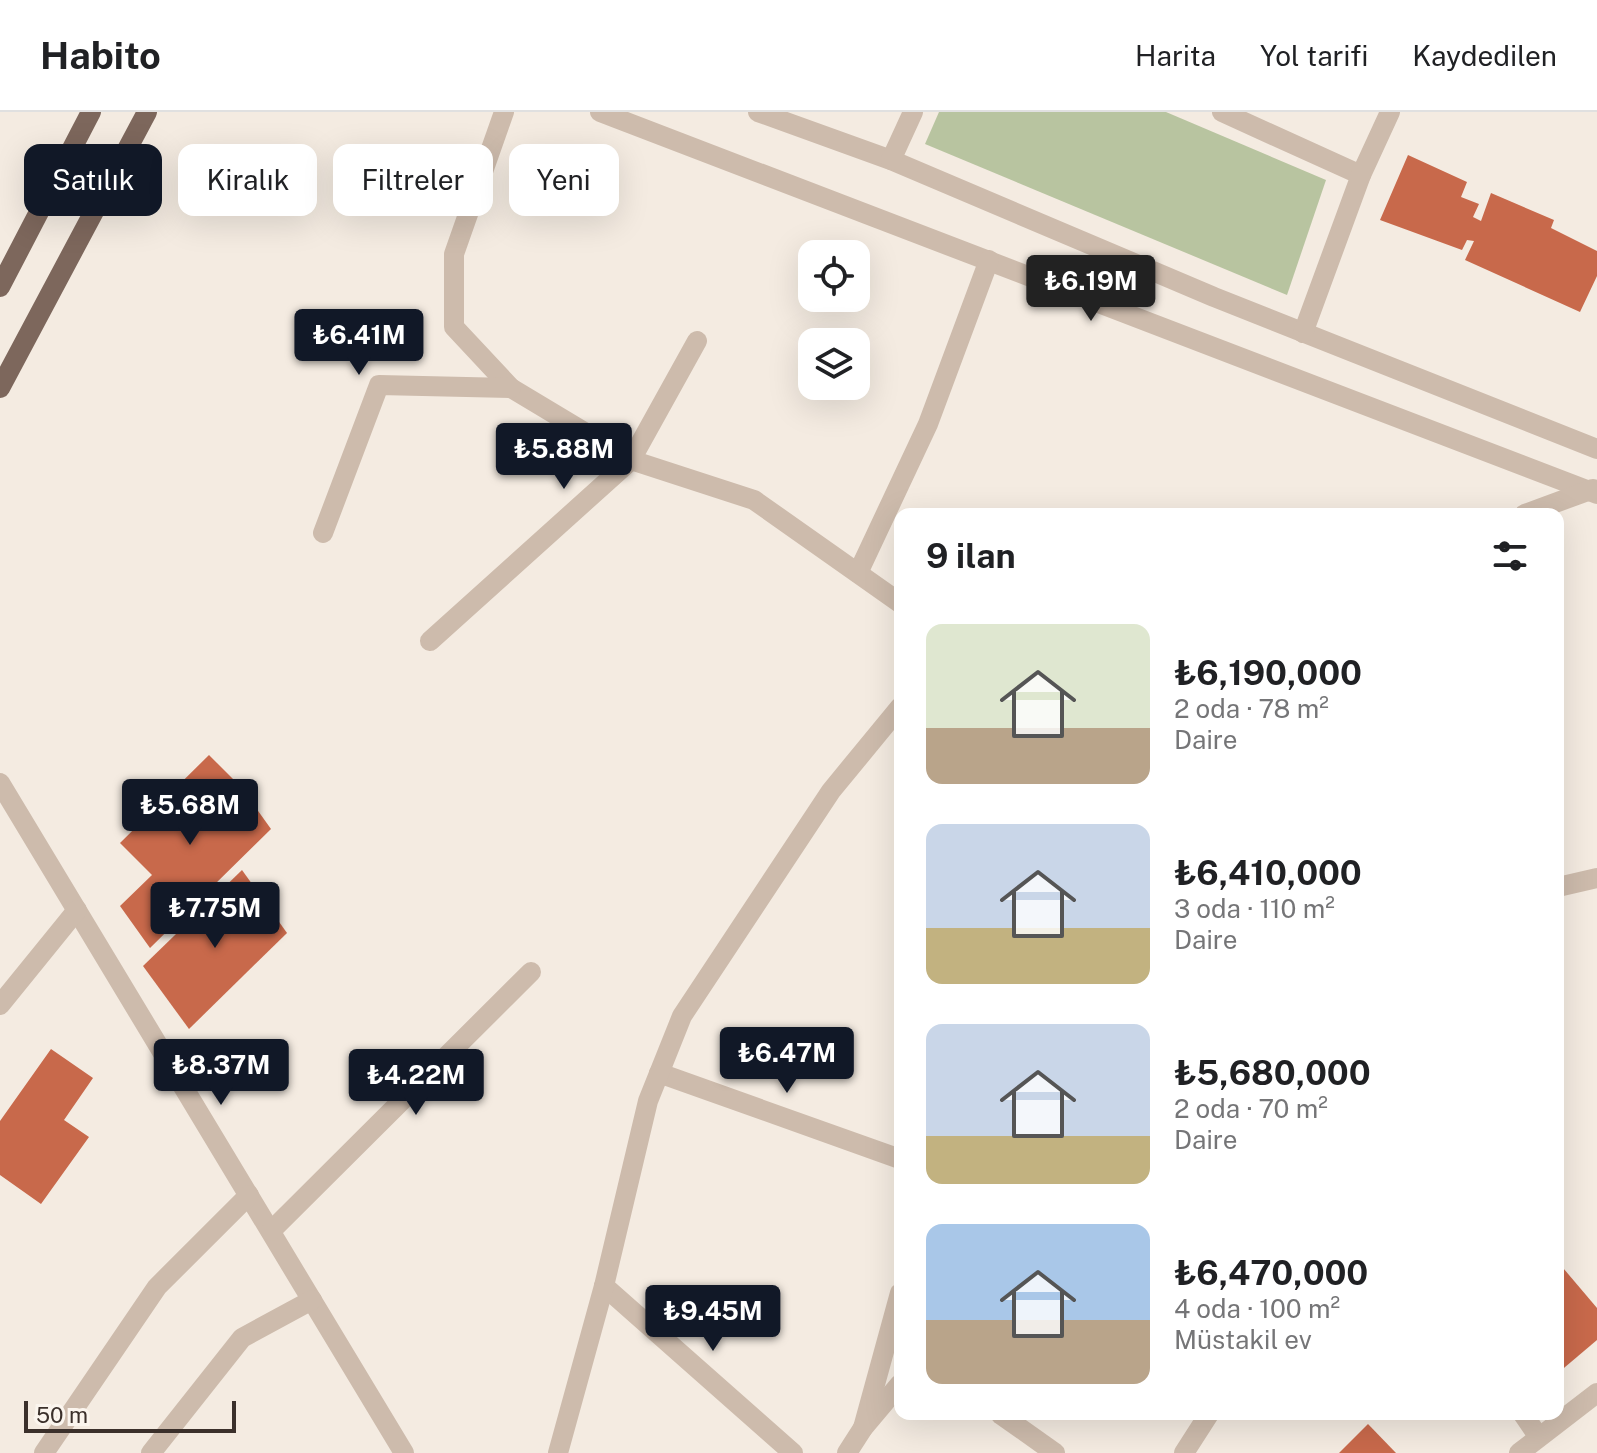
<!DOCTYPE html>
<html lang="tr">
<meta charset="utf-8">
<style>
:root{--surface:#fff;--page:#f2f2f2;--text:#202124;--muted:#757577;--line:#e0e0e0;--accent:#111827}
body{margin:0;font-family:"Public Sans",sans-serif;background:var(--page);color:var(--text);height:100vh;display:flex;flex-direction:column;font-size:30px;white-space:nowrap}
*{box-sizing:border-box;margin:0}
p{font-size:26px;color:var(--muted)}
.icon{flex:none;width:44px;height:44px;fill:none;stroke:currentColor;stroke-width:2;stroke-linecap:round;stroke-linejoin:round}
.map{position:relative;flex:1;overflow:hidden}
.sheet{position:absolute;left:894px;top:396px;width:670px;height:912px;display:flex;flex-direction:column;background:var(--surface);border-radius:16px;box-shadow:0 8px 32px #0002}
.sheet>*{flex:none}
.guide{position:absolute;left:24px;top:32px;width:750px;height:72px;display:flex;gap:16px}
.buttons{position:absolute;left:798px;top:128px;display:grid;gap:16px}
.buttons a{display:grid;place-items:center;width:72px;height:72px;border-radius:16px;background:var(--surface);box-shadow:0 8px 32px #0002;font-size:40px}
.scale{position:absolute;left:24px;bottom:20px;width:212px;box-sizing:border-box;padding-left:8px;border:4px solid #3b302b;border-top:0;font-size:22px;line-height:28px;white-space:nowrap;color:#3b302b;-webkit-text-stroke:6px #fbf5ee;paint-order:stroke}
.price{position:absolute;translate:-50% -68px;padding:0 18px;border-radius:8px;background:var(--accent);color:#fff;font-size:26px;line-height:52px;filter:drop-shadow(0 2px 4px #0008)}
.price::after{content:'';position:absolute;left:50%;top:48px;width:24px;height:18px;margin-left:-12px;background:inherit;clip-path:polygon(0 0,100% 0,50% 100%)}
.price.selected{background:#222;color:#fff}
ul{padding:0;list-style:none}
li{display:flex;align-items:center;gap:24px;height:200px;padding:0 32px}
li span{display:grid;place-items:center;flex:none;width:224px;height:160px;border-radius:16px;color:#555}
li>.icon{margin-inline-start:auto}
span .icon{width:96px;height:96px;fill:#fffc;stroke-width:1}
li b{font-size:34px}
h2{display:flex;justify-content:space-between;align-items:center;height:96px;padding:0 32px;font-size:34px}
.tag{padding:0 28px;border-radius:16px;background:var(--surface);box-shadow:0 8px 32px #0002;font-size:28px;line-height:72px}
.tag.selected{background:var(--accent);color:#fff}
header{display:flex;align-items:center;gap:48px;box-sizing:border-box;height:112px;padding:0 40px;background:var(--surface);border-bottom:2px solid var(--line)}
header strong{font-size:38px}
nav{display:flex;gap:44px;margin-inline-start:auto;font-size:28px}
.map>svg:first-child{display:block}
</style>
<header>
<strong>Habito</strong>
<nav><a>Harita</a><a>Yol tarifi</a><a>Kaydedilen</a></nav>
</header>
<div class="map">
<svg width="1597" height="1341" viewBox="0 0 1597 1341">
<rect width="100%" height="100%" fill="#f4ebe1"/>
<!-- green -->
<path fill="#b8c4a0" d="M939,0H1166L1326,68L1287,183L925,32Z"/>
<!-- building -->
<g fill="#c8694b">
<path d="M1408,43L1467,70L1461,85L1479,92L1473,105L1481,109L1491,81L1554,108L1551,116L1597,139V164L1580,200L1465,148L1474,129L1467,128L1462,138L1380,108Z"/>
<path d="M209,643L241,675L271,717L150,836L120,794L152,763L120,731Z"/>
<path d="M242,758L287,821L189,917L143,854Z"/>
<path d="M51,937L93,966L64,1008L89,1025L41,1092L0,1063V1009Z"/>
<path d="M1558,1150L1597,1196V1228L1558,1261Z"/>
<path d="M1368,1312L1396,1341H1339Z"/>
</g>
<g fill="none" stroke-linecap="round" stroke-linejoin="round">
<!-- minor -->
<g stroke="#cdbbac" stroke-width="20">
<path d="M504,0L454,142V215L511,276L631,348L754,388L900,491"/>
<path d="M600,0L1597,382"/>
<path d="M758,0L891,48L1214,185L1597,337"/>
<path d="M1222,0L1361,63"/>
<path d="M891,48L913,0"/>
<path d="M1303,221L1361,63L1390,0"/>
<path d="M1525,402L1593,377"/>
<path d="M323,421L379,273L511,276"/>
<path d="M858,461L928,312L989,148"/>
<path d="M430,529L631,348L697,229"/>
<path d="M0,671L404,1341"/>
<path d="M1558,775L1597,766"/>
<path d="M0,893L77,798"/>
<path d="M659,961L900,1047"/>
<path d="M271,1119L531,860"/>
<path d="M604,1174L793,1341"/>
<path d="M1000,1302L1055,1341"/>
<path d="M1523,1302L1538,1324"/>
<path d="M863,1316L900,1181"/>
<path d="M44,1341L157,1175L249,1083"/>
<path d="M151,1341L242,1226L312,1188"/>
<path d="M558,1341L604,1174L648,989L682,904L831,679L900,595"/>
<path d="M847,1341L863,1316L900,1272"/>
<path d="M1184,1341L1209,1302"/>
<path d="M1519,1341L1597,1281"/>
</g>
<!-- major -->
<g stroke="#7d675c" stroke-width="20">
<path d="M0,175L91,0"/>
<path d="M0,276L147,0"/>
</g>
</g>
</svg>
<div class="buttons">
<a><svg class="icon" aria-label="locate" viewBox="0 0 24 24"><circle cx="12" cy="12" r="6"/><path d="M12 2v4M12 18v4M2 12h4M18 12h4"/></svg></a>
<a><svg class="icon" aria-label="layers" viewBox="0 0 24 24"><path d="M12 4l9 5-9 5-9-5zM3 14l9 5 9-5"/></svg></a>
</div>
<div class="scale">50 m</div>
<b class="price selected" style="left:1091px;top:211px">₺6.19M</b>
<b class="price" style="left:359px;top:265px">₺6.41M</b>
<b class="price" style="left:564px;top:379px">₺5.88M</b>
<b class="price" style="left:190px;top:735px">₺5.68M</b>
<b class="price" style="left:215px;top:838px">₺7.75M</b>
<b class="price" style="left:787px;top:983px">₺6.47M</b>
<b class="price" style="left:221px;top:995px">₺8.37M</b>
<b class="price" style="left:416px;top:1005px">₺4.22M</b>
<b class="price" style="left:713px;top:1241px">₺9.45M</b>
<div class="guide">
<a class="tag selected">Satılık</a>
<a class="tag">Kiralık</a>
<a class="tag">Filtreler</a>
<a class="tag">Yeni</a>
</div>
<section class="sheet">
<h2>9 ilan<svg class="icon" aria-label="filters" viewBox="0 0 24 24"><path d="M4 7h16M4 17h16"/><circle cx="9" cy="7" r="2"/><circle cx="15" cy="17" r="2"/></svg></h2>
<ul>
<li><span style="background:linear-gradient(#dfe7d0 65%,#b9a48a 0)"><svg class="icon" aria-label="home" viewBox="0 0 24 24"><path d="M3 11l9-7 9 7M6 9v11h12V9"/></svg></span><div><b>₺6,190,000</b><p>2 oda · 78 m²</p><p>Daire</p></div></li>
<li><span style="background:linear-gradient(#c9d6e8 65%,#c2b280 0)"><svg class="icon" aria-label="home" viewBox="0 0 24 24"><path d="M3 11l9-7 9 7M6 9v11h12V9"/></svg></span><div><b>₺6,410,000</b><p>3 oda · 110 m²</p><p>Daire</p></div></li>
<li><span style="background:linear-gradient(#c9d6e8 70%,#c2b280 0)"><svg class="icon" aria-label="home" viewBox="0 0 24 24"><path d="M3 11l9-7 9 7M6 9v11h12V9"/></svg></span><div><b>₺5,680,000</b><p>2 oda · 70 m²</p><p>Daire</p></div></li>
<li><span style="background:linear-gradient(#a9c7e8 60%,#b9a48a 0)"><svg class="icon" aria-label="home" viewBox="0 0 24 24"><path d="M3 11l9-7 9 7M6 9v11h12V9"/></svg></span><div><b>₺6,470,000</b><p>4 oda · 100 m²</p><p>Müstakil ev</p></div></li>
</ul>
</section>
</div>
